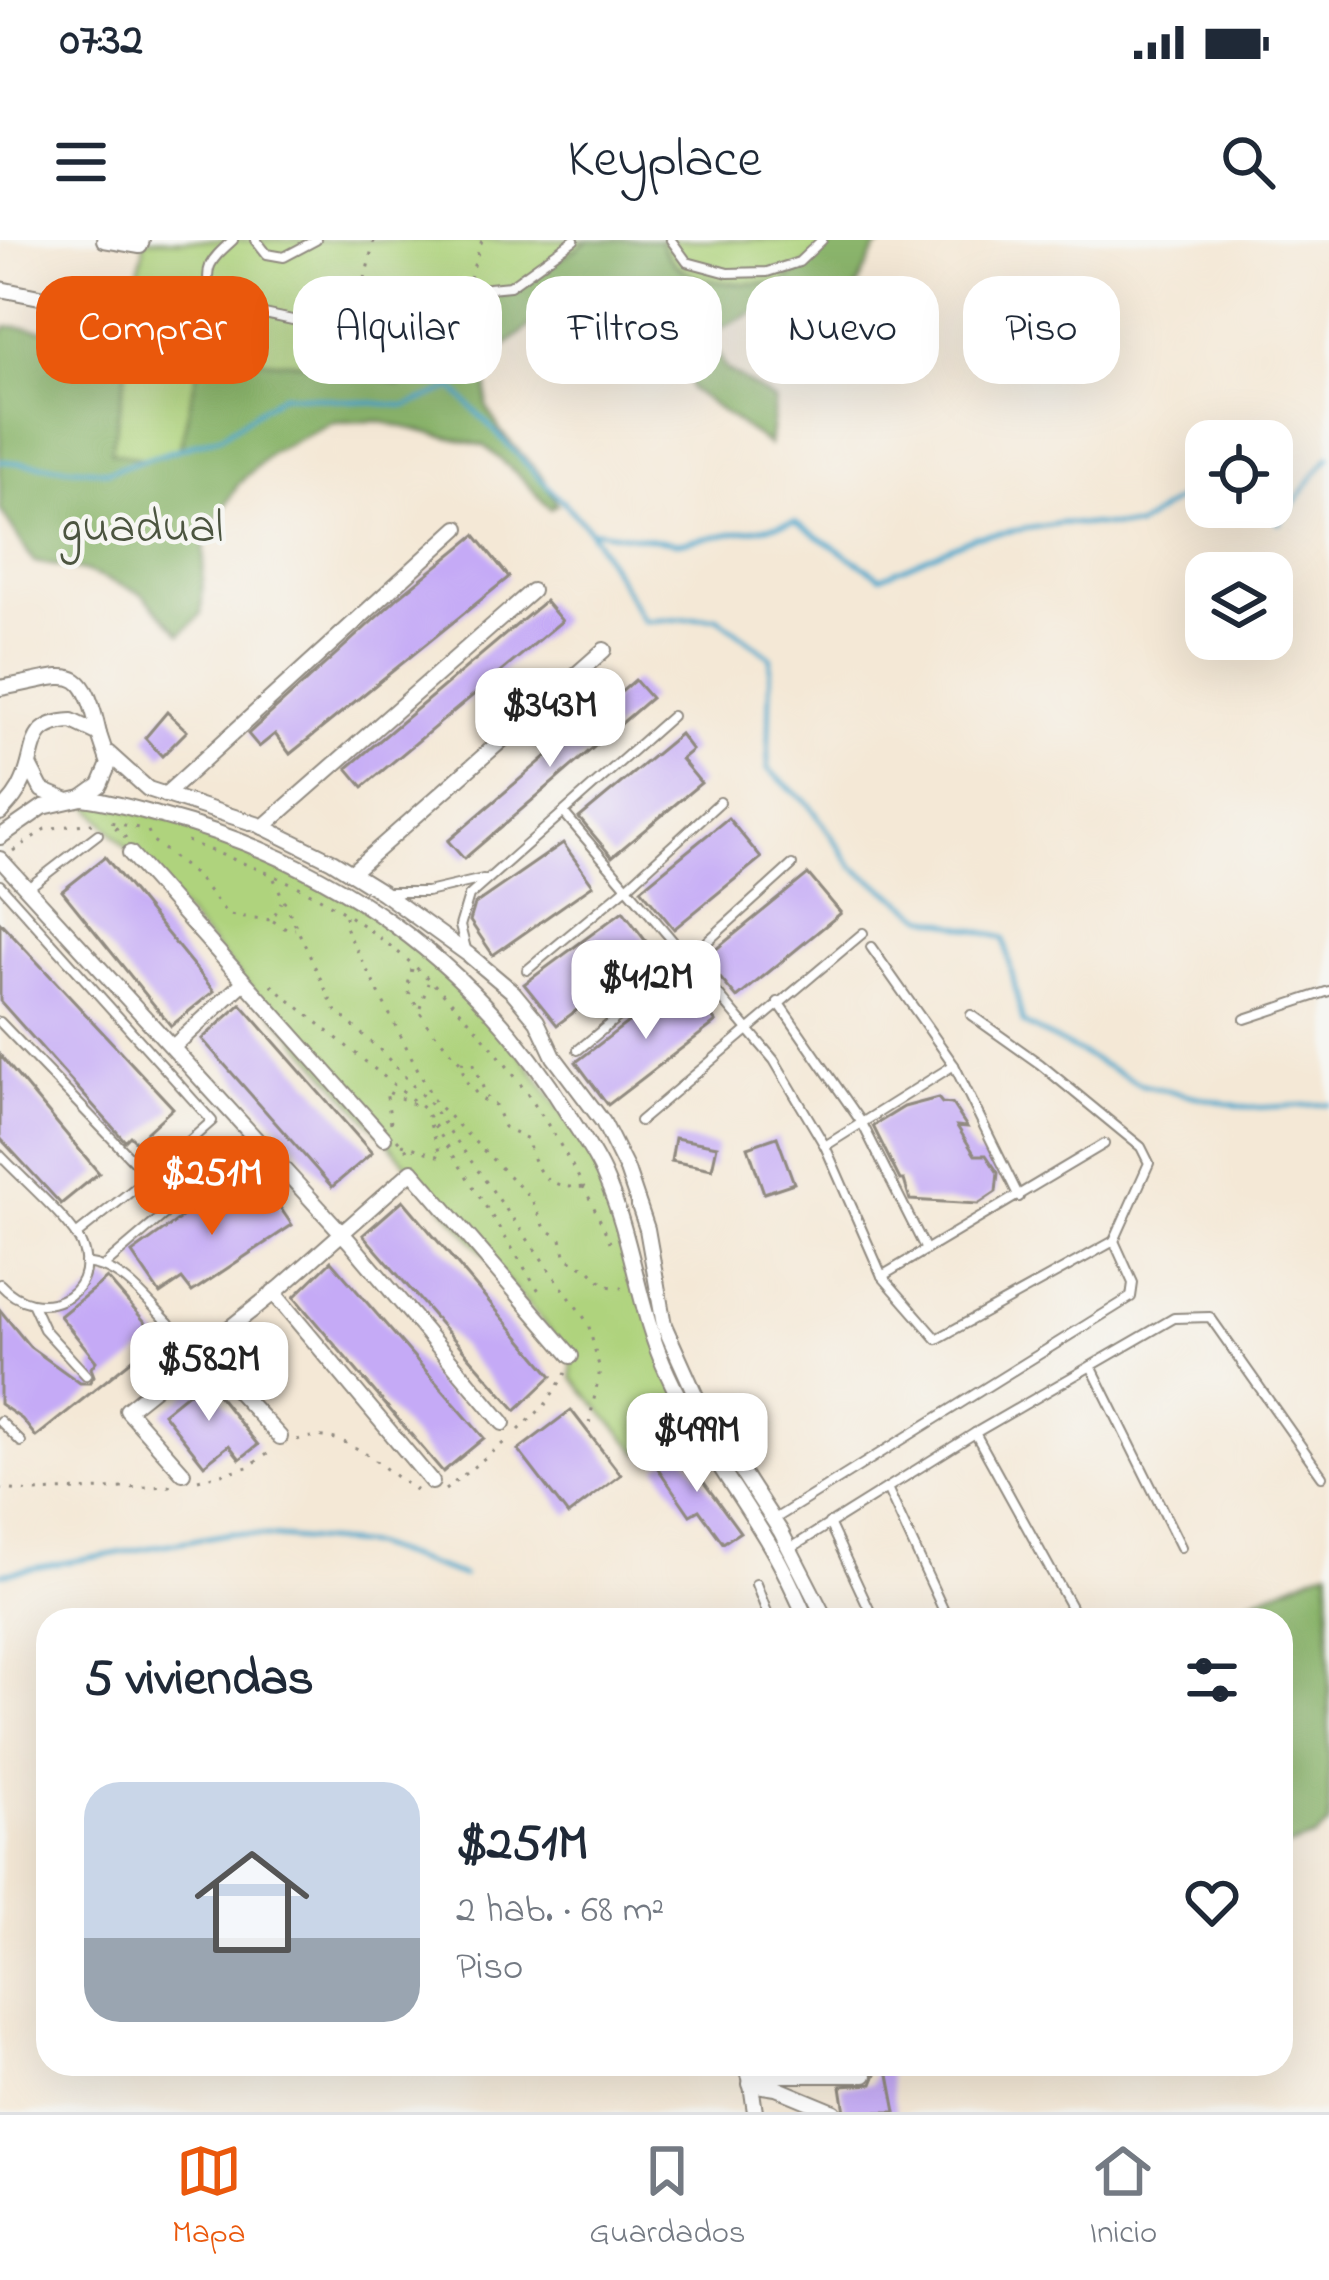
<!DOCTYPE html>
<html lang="es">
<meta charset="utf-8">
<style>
:root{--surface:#fff;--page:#f6f6f7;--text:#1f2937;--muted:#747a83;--line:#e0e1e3;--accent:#ea580c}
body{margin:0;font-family:"Indie Flower",sans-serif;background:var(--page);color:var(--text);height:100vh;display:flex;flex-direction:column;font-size:45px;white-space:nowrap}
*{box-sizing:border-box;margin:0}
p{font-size:39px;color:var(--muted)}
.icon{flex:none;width:66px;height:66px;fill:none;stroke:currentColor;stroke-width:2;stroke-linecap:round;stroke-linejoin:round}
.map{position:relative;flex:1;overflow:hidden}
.panel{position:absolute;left:36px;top:1368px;width:1257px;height:468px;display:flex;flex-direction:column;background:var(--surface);border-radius:36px;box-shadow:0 12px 48px #0002}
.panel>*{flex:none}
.banner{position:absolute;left:36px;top:36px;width:1257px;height:108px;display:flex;gap:24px}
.tools{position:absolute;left:1185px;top:180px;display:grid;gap:24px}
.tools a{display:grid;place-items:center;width:108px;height:108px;border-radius:24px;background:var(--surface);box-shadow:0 12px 48px #0002;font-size:60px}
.price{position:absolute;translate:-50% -102px;padding:0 27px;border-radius:24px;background:#fff;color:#222;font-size:39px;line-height:78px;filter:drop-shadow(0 3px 6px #0008)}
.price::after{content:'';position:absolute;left:50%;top:72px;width:36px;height:27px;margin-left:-18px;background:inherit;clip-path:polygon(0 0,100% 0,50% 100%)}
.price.current{background:var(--accent);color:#fff}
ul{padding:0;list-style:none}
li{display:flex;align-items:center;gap:36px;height:300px;padding:0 48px}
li+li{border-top:3px solid var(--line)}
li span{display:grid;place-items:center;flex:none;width:336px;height:240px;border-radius:36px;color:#555}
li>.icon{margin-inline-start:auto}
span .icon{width:144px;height:144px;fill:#fffc;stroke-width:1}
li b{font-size:51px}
h2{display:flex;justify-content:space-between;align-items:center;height:144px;padding:0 48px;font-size:51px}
.chip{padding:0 42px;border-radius:36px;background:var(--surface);box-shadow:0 12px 48px #0002;font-size:42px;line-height:108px}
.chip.current{background:var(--accent);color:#fff}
.status{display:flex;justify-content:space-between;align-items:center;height:84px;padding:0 60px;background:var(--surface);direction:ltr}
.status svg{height:33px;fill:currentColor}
header{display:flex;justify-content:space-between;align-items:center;height:156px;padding:0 48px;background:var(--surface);font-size:54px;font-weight:600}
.dock{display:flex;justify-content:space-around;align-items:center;height:168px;border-top:3px solid var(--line);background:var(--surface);font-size:33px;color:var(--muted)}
.dock a{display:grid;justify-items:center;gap:6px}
.dock .current{color:var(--accent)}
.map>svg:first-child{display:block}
</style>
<div class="status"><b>07:32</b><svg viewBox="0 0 49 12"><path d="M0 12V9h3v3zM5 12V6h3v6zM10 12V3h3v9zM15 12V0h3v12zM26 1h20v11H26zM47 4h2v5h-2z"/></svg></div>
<header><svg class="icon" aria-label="menu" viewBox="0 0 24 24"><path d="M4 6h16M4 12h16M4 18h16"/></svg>Keyplace<svg class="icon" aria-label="search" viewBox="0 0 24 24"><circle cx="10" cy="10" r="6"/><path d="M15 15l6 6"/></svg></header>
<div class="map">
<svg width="1329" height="1872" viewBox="0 0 1329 1872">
<rect width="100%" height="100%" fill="#f6f6f2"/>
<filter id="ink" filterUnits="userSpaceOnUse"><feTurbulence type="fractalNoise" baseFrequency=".00833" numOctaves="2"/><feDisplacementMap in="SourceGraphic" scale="24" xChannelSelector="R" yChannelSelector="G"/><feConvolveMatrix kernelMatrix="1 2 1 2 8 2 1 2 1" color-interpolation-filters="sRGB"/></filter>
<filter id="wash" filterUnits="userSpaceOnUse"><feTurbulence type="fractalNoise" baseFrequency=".004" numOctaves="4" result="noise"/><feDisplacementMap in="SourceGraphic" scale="48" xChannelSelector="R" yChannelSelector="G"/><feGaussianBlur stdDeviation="2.7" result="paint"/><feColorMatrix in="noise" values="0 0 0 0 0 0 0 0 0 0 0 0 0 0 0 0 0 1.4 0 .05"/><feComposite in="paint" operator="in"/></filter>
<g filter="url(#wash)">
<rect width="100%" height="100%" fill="#f4e8d6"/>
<!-- green -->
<g fill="#afd37d" stroke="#6d7f54" stroke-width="3">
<path d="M142,0H589L512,52L467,58L444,112L400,145L345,127L201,115L188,206L108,231L128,75L144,7Z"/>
<path d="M660,0H836L782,44C737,42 678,52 660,0Z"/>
<path d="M82,558L200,585L343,649L483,762L594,916L690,1177L640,1214L572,1138L571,1115L384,898Z"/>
</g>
<!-- forest -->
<g fill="#8bb56c" stroke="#5b704c" stroke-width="3">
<path d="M589,0H660C678,52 737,42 782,44L836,0H888L875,10L858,45L827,87L762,69L709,94L726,129L775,161L769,205L691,149C687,133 686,109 678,94C661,63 622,33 586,52C573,59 565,78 558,90L531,85L494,115L487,136V167L500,191L543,238L557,264L550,269L523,239L485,206L378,181L333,182L272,212L239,243L205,299L201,374L181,394L141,353L85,331L34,322L0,269V98L7,86L133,98L111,212L144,219L180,208L201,115L345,127L400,145L444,112L467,57L512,52Z"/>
<path d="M1329,1328V1584L1315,1597L1281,1609V1380H1204Z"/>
</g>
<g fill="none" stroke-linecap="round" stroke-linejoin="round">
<!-- stream -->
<g stroke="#4ea8cc" stroke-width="4.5">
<path d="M0,221L108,231L221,196L283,154L406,166L453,148L590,290L678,303L795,282L881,337L974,297L1062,283L1137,287L1206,239"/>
<path d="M1259,267L1279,283L1329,216"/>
<path d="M590,291L644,381L717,377L771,417L768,529L810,565L853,627L925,677L1004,698L1023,783L1142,845L1249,868L1329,864"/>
<path d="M0,1334L232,1293L371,1305L463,1336"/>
</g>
</g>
<g id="blocks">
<!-- building -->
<g fill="#c5aaf6">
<path d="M475,295L509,337L290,514L275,494L259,507L248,494L400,356Z"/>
<path d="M545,361L562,381L363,547L347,528Z"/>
<path d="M635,440L651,458L464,619L448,601Z"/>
<path d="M167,472L187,491L162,516L145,498Z"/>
<path d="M680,494L692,510L681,519L701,543L612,617L579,578Z"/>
<path d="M728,578L761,618L674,689L641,649Z"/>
<path d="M563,603L593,645L493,715L470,681L475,664Z"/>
<path d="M105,617L214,751L171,786L62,651Z"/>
<path d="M808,634L841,673L737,758L704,719Z"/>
<path d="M623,671L654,712L557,785L524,744Z"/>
<path d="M0,682L173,868L136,902L130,896L125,901L0,761Z"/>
<path d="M683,740L716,782L608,865L576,822Z"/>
<path d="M241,764L372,913L332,947L202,799Z"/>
<path d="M0,815L99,933L61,964L0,898Z"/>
<path d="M938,858L942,863L952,864L967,887L957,886L975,915H986L998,933L996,952L978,964L910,960L904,940H900L873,886L904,867Z"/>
<path d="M777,897L794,943L764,953L748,907Z"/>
<path d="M675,898L717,906L712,929L671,921Z"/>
<path d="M262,941L292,985L192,1052L182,1039L160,1054L132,1013L226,945L236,959Z"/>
<path d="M403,960L552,1136L516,1170L363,995Z"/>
<path d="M331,1021L484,1198L443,1232L294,1057Z"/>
<path d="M107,1038L159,1098L36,1197L22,1179L0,1164V1070L30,1107L80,1143H89L94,1136L91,1128L96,1121L60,1076Z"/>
<path d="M205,1139L258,1205L240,1219L229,1205L204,1225L163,1173Z"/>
<path d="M571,1170L621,1235L568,1275L518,1210Z"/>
<path d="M681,1211L740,1292L723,1303L699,1270L690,1275L657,1227Z"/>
<path d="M867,1824H887L896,1872H845L841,1846L872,1844L876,1834Z"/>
</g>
</g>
</g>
<g filter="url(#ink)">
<use href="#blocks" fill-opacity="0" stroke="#908a80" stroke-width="3"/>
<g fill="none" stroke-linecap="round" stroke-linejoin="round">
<!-- lane casing -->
<g stroke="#908a80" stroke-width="12">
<g id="lane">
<path d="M233,0C211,20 202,27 212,57L241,69L297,81L361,54"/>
<path d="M256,0L267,14L284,17L316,0"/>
<path d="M671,0L687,22L728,33L767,32L799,22L822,0"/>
<path d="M361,54L351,99L386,126C442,116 440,100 458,51L510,46L574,0"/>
<path d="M564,573L774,820L825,906L882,1036L937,1099L1114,1001"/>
<path d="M0,645L212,881L149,937L76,995"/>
<path d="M28,648L98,594"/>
<path d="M385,652H427L483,639"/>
<path d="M871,707L954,825L1019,957"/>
<path d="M466,709L460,686L469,656L672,476"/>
<path d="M527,730L627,647L720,562"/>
<path d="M778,762L862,883L926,1010"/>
<path d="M1245,779L1329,751"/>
<path d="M0,782L149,937"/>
<path d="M578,810L689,718L792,625"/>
<path d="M640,881L863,693"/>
<path d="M825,906L954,825"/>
<path d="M0,915C19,936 74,983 82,1006C101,1056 38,1086 0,1044"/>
<path d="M85,1023C123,1027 143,1057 169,1083"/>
<path d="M105,1025L214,932"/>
<path d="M882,1036L1104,904"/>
<path d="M33,1065L44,1089L86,1135"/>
<path d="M1091,1126L1181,1307"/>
<path d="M0,1181L21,1202"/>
<path d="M975,1193L1071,1367"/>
<path d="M887,1248L948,1380"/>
<path d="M773,1280L1131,1057L1133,1043L1114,1001L1149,923L1141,907L1040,824L971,775"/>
<path d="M829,1283L874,1380"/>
<path d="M791,1308L975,1193L1174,1078L1210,1077L1322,1236"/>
<path d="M756,1344L770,1380"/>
</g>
</g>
<!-- street casing -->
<g stroke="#908a80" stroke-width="18">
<g id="street">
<path d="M104,0L140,6L142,0"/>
<path d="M0,49L128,75"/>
<path d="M0,448C69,437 82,416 99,494"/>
<path d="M108,513L148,549L259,585L332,621L382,652L469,715L513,752L537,781L554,817L603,882L627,930L647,989L664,1085L703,1172L781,1292L826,1380"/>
<path d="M29,525L42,550L66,560"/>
<path d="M165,555L458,288"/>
<path d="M82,558C110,561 135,569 162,576C333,621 475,722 568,874C581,895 596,915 605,937C634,1001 638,1072 668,1135C697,1199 741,1254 775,1314C787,1335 797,1358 807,1380"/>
<path d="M0,573C9,563 18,554 23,541C37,511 26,483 72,481L99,494L109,524L100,545L82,558L43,567L0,597"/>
<path d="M263,587L532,351"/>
<path d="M130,613L384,898"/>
<path d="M0,619L350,1002L503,1183"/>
<path d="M351,633L604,410"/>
<path d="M174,806L243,743"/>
<path d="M273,1052L432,1242"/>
<path d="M201,1111L280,1197"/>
<path d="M183,1233L127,1170L281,1047L412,931L571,1116"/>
<path d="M748,1824L755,1872"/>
<path d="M749,1835H865"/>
<path d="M750,1844L776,1848L834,1872"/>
</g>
</g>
<!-- path -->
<g stroke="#908a80" stroke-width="3" stroke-dasharray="3 9" stroke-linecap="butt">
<path d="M470,38L482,0"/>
<path d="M365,39L374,0"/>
<path d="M148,591L152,600L197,637L228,675L272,680L281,662"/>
<path d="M126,598L110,582L143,589"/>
<path d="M187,601C232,620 281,635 323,660C453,735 551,867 610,1002"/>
<path d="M13,611L45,589L92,583"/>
<path d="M274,639L335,770L381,811L430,864L588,1083L600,1130L589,1184"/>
<path d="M345,676V687L434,861L531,958L545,988L561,999L566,1018L591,1031L606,1046L622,1048"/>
<path d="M273,681L288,690L295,689"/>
<path d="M412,729L407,749L426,783L460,822L466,841L481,859L495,865L504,887L528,899C533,932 549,950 585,947"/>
<path d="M271,745L424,869L541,1054"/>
<path d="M420,768L428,743"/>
<path d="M461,822L474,824L487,858"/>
<path d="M391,883L386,851L421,868"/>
<path d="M397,899L411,914"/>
<path d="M402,904L441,917L427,875"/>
<path d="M519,1190L545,1165L566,1133"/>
<path d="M297,1200C347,1184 379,1229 419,1252"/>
<path d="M198,1240L248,1227L272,1211"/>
<path d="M0,1249L34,1252L171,1246"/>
<path d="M445,1250L507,1200"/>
</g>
<!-- lane -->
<use href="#lane" stroke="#fff" stroke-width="8"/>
<!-- street -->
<use href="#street" stroke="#fff" stroke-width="14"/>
</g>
</g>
<g text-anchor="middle" stroke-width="9" stroke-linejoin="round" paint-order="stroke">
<!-- park labels -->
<g font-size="48" fill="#4c5540" stroke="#f6f6f2">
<text x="142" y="301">guadual</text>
</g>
</g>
</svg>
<div class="tools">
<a><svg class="icon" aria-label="locate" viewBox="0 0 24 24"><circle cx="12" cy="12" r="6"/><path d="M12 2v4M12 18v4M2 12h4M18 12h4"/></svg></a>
<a><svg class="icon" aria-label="layers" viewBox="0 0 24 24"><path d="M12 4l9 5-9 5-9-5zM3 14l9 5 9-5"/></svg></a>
</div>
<b class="price" style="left:550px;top:530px">$343M</b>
<b class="price" style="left:646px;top:802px">$412M</b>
<b class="price current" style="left:212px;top:998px">$251M</b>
<b class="price" style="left:209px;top:1184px">$582M</b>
<b class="price" style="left:697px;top:1255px">$499M</b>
<div class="banner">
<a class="chip current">Comprar</a>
<a class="chip">Alquilar</a>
<a class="chip">Filtros</a>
<a class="chip">Nuevo</a>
<a class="chip">Piso</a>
</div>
<section class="panel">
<h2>5 viviendas<svg class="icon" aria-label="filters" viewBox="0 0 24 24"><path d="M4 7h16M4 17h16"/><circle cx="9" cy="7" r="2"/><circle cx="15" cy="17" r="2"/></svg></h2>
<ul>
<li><span style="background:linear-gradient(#c9d6e8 65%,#9aa5b1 0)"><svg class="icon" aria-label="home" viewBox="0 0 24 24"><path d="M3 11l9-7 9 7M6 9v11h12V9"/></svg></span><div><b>$251M</b><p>2 hab. · 68 m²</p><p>Piso</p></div><svg class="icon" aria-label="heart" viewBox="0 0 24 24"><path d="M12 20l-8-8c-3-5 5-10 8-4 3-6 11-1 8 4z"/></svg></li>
</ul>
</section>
</div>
<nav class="dock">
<a class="current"><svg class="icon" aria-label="map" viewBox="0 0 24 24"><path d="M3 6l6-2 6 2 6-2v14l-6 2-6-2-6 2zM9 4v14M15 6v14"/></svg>Mapa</a>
<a><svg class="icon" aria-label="saved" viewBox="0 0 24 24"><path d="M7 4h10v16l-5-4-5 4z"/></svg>Guardados</a>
<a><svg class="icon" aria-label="home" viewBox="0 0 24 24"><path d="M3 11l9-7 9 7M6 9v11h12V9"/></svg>Inicio</a>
</nav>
